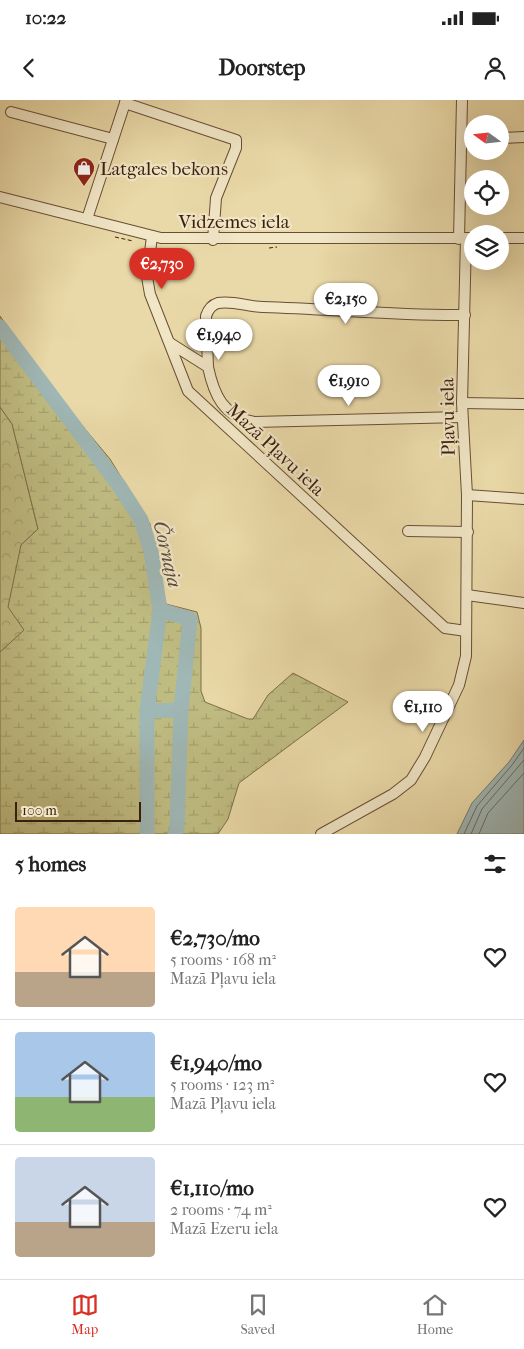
<!DOCTYPE html>
<meta charset="utf-8">
<style>
:root{--surface:#fff;--page:#f2f2f2;--text:#222;--muted:#767676;--line:#e0e0e0;--accent:#d93025}
body{margin:0;font-family:"IM FELL French Canon",serif;background:var(--page);color:var(--text);height:100vh;display:flex;flex-direction:column;font-size:19px;white-space:nowrap}
*{box-sizing:border-box;margin:0}
p{font-size:16px;color:var(--muted)}
.icon{flex:none;width:28px;height:28px;fill:none;stroke:currentColor;stroke-width:2;stroke-linecap:round;stroke-linejoin:round}
.map{position:relative;height:734px;overflow:hidden}
.panel{display:flex;flex-direction:column;background:var(--surface);flex:1}
.panel>*{flex:none}
.needle{width:32px;rotate:285deg}
.fabs{position:absolute;left:464px;top:15px;display:grid;gap:10px}
.fabs a{display:grid;place-items:center;width:45px;height:45px;border-radius:50%;background:var(--surface);box-shadow:0 5px 20px #0002;font-size:25px}
.scale{position:absolute;left:15px;bottom:12px;width:126px;box-sizing:border-box;padding-left:5px;border:2px solid #3c1f0f;border-top:0;font-size:14px;line-height:18px;white-space:nowrap;color:#3c1f0f;-webkit-text-stroke:4px #f1e6c6;paint-order:stroke}
.price{position:absolute;translate:-50% -42px;padding:0 11px;border-radius:18px;background:#fff;color:#222;font-size:16px;line-height:32px;filter:drop-shadow(0 1px 2px #0008)}
.price::after{content:'';position:absolute;left:50%;top:30px;width:15px;height:11px;margin-left:-8px;background:inherit;clip-path:polygon(0 0,100% 0,50% 100%)}
.price.current{background:var(--accent);color:#fff}
ul{padding:0;list-style:none}
li{display:flex;align-items:center;gap:15px;height:125px;padding:0 15px}
li+li{border-top:1px solid var(--line)}
li span{display:grid;place-items:center;flex:none;width:140px;height:100px;border-radius:5px;color:#555}
li>.icon{margin-inline-start:auto}
span .icon{width:60px;height:60px;fill:#fffc;stroke-width:1}
li b{font-size:21px}
h2{display:flex;justify-content:space-between;align-items:center;height:60px;padding:0 15px;font-size:21px}
.status{display:flex;justify-content:space-between;align-items:center;height:35px;padding:0 25px;background:var(--surface);direction:ltr}
.status svg{height:14px;fill:currentColor}
header{display:flex;justify-content:space-between;align-items:center;height:65px;padding:0 15px;background:var(--surface);font-size:22px;font-weight:700}
.tab-bar{display:flex;justify-content:space-around;align-items:center;height:70px;border-top:1px solid var(--line);background:var(--surface);font-size:14px;color:var(--muted)}
.tab-bar a{display:grid;justify-items:center;gap:2px}
.tab-bar .current{color:var(--accent)}
.map>svg:first-child{display:block}
</style>
<div class="status"><b>10:22</b><svg viewBox="0 0 49 12"><path d="M0 12V9h3v3zM5 12V6h3v6zM10 12V3h3v9zM15 12V0h3v12zM26 1h20v11H26zM47 4h2v5h-2z"/></svg></div>
<header><svg class="icon" aria-label="back" viewBox="0 0 24 24"><path d="M15 5l-7 7 7 7"/></svg>Doorstep<svg class="icon" aria-label="person" viewBox="0 0 24 24"><circle cx="12" cy="8" r="4"/><path d="M4 21q1-7 8-7t8 7"/></svg></header>
<div class="map">
<svg width="524" height="734" viewBox="0 0 524 734">
<defs>
<pattern id="forest-crowns" width="20" height="18" patternUnits="userSpaceOnUse" patternTransform="scale(1.25)"><rect width="20" height="18" fill="#bfbc82"/><path d="M2 6a3 3 0 1 1 6 0M12 15a3 3 0 1 1 6 0" fill="none" stroke="#a5a16f"/></pattern>
<pattern id="wetland-marsh" width="20" height="14" patternUnits="userSpaceOnUse" patternTransform="scale(1.25)"><rect width="20" height="14" fill="#bfbc82"/><path d="M1 5h8M5 5V1M11 12h8M15 12V8" fill="none" stroke="#a5a16f"/></pattern>
</defs>
<rect width="100%" height="100%" fill="#ead9a8"/>
<filter id="stains"><feTurbulence type="fractalNoise" baseFrequency=".004" numOctaves="4"/><feColorMatrix values="0 0 0 0 .2 0 0 0 0 .09 0 0 0 0 .02 0 0 0 .5 -.17"/></filter>
<radialGradient id="worn" r=".72"><stop offset=".6" stop-color="#630" stop-opacity="0"/><stop offset="1" stop-color="#630" stop-opacity=".3"/></radialGradient>
<!-- forest -->
<path fill="url(#forest-crowns)" stroke="#7e6e48" d="M0,307L12,323L38,429L21,445L25,530L0,552Z"/>
<!-- wetland -->
<path fill="url(#wetland-marsh)" stroke="#7e6e48" d="M0,216L50,287L110,359L150,424L166,504L197,512L201,528V591L205,602L248,619H253L268,595L293,573L348,602L239,683L228,719L218,734H0V552L24,530L8,507L21,445L38,429L12,324L0,307Z"/>
<!-- water -->
<path fill="#9fb7b5" stroke="#777a73" d="M524,640V734H457L472,703L509,662Z"/>
<g fill="none" stroke-linecap="round" stroke-linejoin="round">
<!-- shore -->
<g stroke="#6e6b62" stroke-width="1">
<path d="M464,734L477,706L512,665L524,648"/>
<path d="M471,734L482,709L524,660"/>
<path d="M479,734L488,713L524,673"/>
</g>
<!-- river -->
<g stroke="#9fb7b5" stroke-width="15">
<path d="M0,227L120,387L141,420L151,451L160,510L147,611V734"/>
<path d="M160,510L190,519L181,610L177,727L175,734"/>
<path d="M147,611L181,610"/>
</g>
<!-- minor casing -->
<g stroke="#684e35" stroke-width="12">
<g id="minor">
<path d="M125,3L236,40V48L216,98L213,140"/>
<path d="M11,12L113,39"/>
<path d="M500,38L524,37"/>
<path d="M462,39H472"/>
<path d="M0,97L161,138H471"/>
<path d="M87,119L126,0"/>
<path d="M152,136L147,177L150,194L188,291L445,528L466,531"/>
<path d="M500,138H524"/>
<path d="M459,139L462,0"/>
<path d="M170,243L208,267C214,295 223,316 254,322L462,317"/>
<path d="M208,267L206,216C208,210 211,205 218,203C233,200 248,207 263,207C331,209 398,216 465,215"/>
<path d="M462,303L524,304"/>
<path d="M467,395L524,399"/>
<path d="M408,431L468,432"/>
<path d="M467,495L524,503"/>
<path d="M321,734L393,694L411,680L425,657L459,585L466,556L467,395L462,303L466,138"/>
</g>
</g>
<!-- path -->
<g stroke="#3c1f0f" stroke-width="1" stroke-dasharray="4 2.5" stroke-linecap="butt">
<path d="M477,131H493"/>
<path d="M115,137L133,141"/>
<path d="M269,148L277,147"/>
</g>
<!-- minor -->
<use href="#minor" stroke="#f1e6c6" stroke-width="10"/>
</g>
<!-- icons -->
<defs>
<g id="shop-pin" transform="scale(1.125)"><path d="M0 17L-7.5 6A9.5 9.5 0 1 1 7.5 6Z" fill="#8f2418" stroke="#f1e6c6"/><path d="M-5-2.5h2.3a2.7 3.5 0 0 1 5.4 0H5L5.5 6h-11ZM-1.5-2.5h3a1.5 2.3 0 0 0-3 0Z" fill="#fff"/></g>
</defs>
<g fill-rule="evenodd">
<use href="#shop-pin" x="84" y="68"/>
</g>
<g text-anchor="middle" stroke-width="4.5" stroke-linejoin="round" paint-order="stroke">
<!-- poi labels -->
<g font-size="19" fill="#3c1f0f" stroke="#f1e6c6" text-anchor="start">
<text x="100" y="75">Latgales bekons</text>
</g>
<!-- street labels -->
<g font-size="19" fill="#3c1f0f" stroke="#f1e6c6">
<text x="234" y="128">Vidzemes iela</text>
<text transform="translate(447 317) rotate(-91)" y="7">Pļavu iela</text>
<text transform="translate(276 349) rotate(43)" y="7">Mazā Pļavu iela</text>
</g>
<!-- water labels -->
<g font-size="20" font-style="italic" fill="#5a4d41" stroke="#f1e6c6">
<text transform="translate(168 454) rotate(77)" y="7">Čornaja</text>
</g>
</g>
<rect width="100%" height="100%" filter="url(#stains)"/>
<rect width="100%" height="100%" fill="url(#worn)"/>
</svg>
<div class="fabs">
<a><svg class="needle" viewBox="-14 -14 28 28"><path d="M0-13l5 13h-10z" fill="#e53935"/><path d="M0 13l5-13h-10z" fill="#767676"/></svg></a>
<a><svg class="icon" aria-label="locate" viewBox="0 0 24 24"><circle cx="12" cy="12" r="6"/><path d="M12 2v4M12 18v4M2 12h4M18 12h4"/></svg></a>
<a><svg class="icon" aria-label="layers" viewBox="0 0 24 24"><path d="M12 4l9 5-9 5-9-5zM3 14l9 5 9-5"/></svg></a>
</div>
<div class="scale">100 m</div>
<b class="price current" style="left:162px;top:190px">€2,730</b>
<b class="price" style="left:346px;top:225px">€2,150</b>
<b class="price" style="left:219px;top:261px">€1,940</b>
<b class="price" style="left:349px;top:307px">€1,910</b>
<b class="price" style="left:423px;top:633px">€1,110</b>
</div>
<section class="panel">
<h2>5 homes<svg class="icon" aria-label="filters" viewBox="0 0 24 24"><path d="M4 7h16M4 17h16"/><circle cx="9" cy="7" r="2"/><circle cx="15" cy="17" r="2"/></svg></h2>
<ul>
<li><span style="background:linear-gradient(#ffd9b3 65%,#b9a48a 0)"><svg class="icon" aria-label="home" viewBox="0 0 24 24"><path d="M3 11l9-7 9 7M6 9v11h12V9"/></svg></span><div><b>€2,730/mo</b><p>5 rooms · 168 m²</p><p>Mazā Pļavu iela</p></div><svg class="icon" aria-label="heart" viewBox="0 0 24 24"><path d="M12 20l-8-8c-3-5 5-10 8-4 3-6 11-1 8 4z"/></svg></li>
<li><span style="background:linear-gradient(#a9c7e8 65%,#8fb573 0)"><svg class="icon" aria-label="home" viewBox="0 0 24 24"><path d="M3 11l9-7 9 7M6 9v11h12V9"/></svg></span><div><b>€1,940/mo</b><p>5 rooms · 123 m²</p><p>Mazā Pļavu iela</p></div><svg class="icon" aria-label="heart" viewBox="0 0 24 24"><path d="M12 20l-8-8c-3-5 5-10 8-4 3-6 11-1 8 4z"/></svg></li>
<li><span style="background:linear-gradient(#c9d6e8 65%,#b9a48a 0)"><svg class="icon" aria-label="home" viewBox="0 0 24 24"><path d="M3 11l9-7 9 7M6 9v11h12V9"/></svg></span><div><b>€1,110/mo</b><p>2 rooms · 74 m²</p><p>Mazā Ezeru iela</p></div><svg class="icon" aria-label="heart" viewBox="0 0 24 24"><path d="M12 20l-8-8c-3-5 5-10 8-4 3-6 11-1 8 4z"/></svg></li>
</ul>
</section>
<nav class="tab-bar">
<a class="current"><svg class="icon" aria-label="map" viewBox="0 0 24 24"><path d="M3 6l6-2 6 2 6-2v14l-6 2-6-2-6 2zM9 4v14M15 6v14"/></svg>Map</a>
<a><svg class="icon" aria-label="saved" viewBox="0 0 24 24"><path d="M7 4h10v16l-5-4-5 4z"/></svg>Saved</a>
<a><svg class="icon" aria-label="home" viewBox="0 0 24 24"><path d="M3 11l9-7 9 7M6 9v11h12V9"/></svg>Home</a>
</nav>
